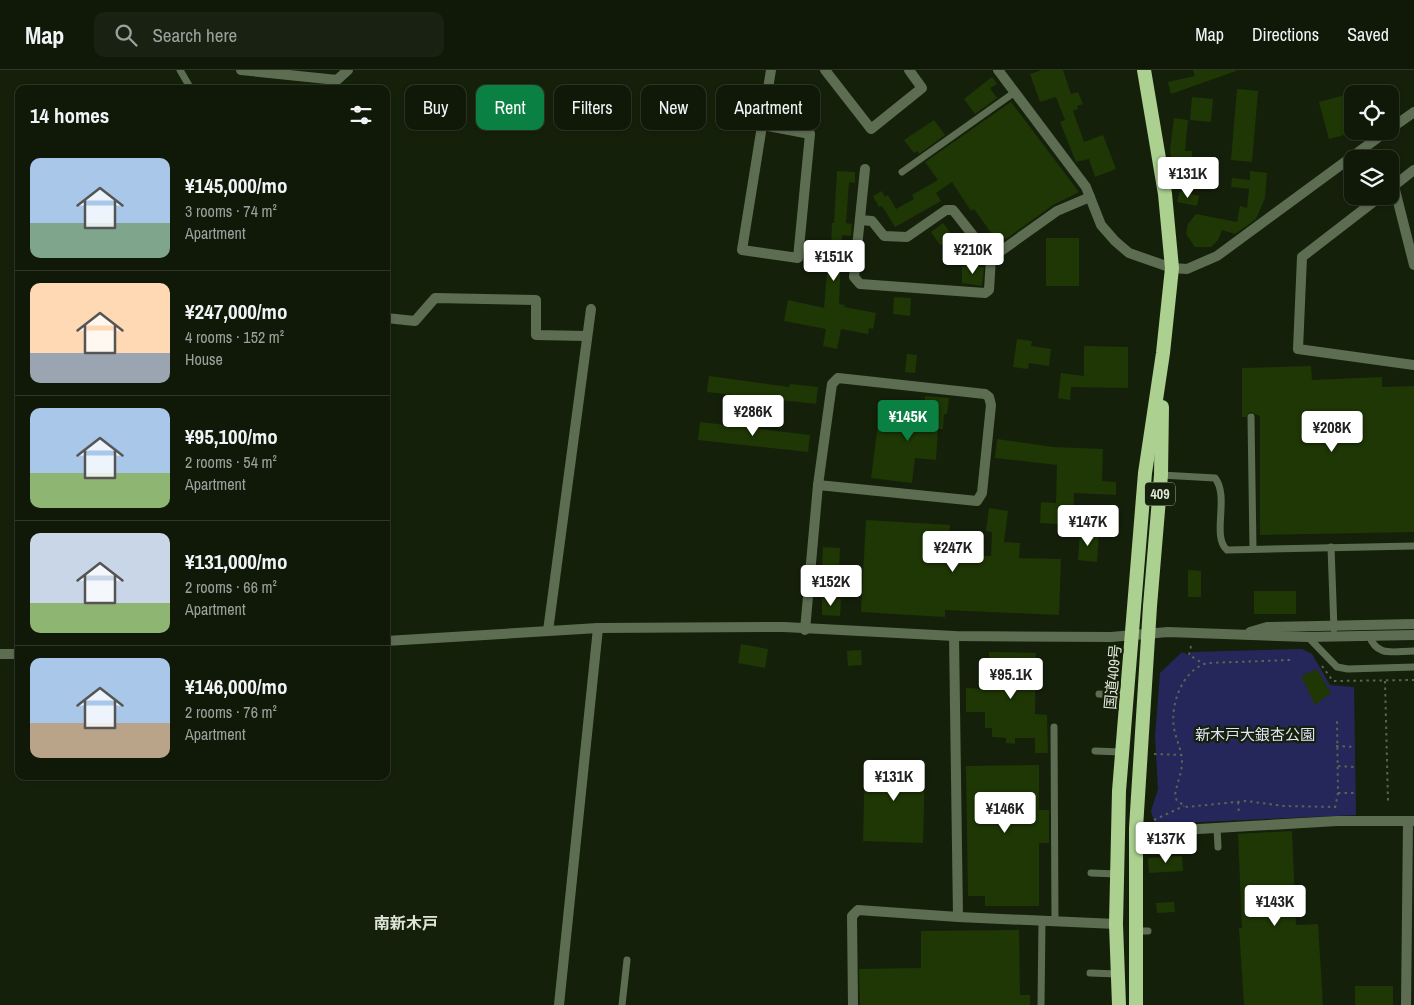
<!DOCTYPE html>
<meta charset="utf-8">
<style>
:root{--surface:#101808;--page:#192112;--text:#f1f3f6;--muted:#9ca09c;--line:#303729;--accent:#0b8043}
body{margin:0;font-family:"Archivo Narrow","Noto Sans JP",sans-serif;background:var(--page);color:var(--text);height:100vh;display:flex;flex-direction:column;font-size:19px;white-space:nowrap}
*{box-sizing:border-box;margin:0}
p{font-size:16px;color:var(--muted)}
.icon{flex:none;width:28px;height:28px;fill:none;stroke:currentColor;stroke-width:2;stroke-linecap:round;stroke-linejoin:round}
.map{position:relative;flex:1;overflow:hidden}
.panel{position:absolute;left:15px;top:15px;width:375px;height:695px;display:flex;flex-direction:column;background:var(--surface);border-radius:10px;box-shadow:0 1px 4px #0004,0 0 0 1px var(--line)}
.panel>*{flex:none}
.banner{position:absolute;left:405px;top:15px;width:475px;height:45px;display:flex;gap:10px}
.fabs{position:absolute;left:1344px;top:15px;display:grid;gap:10px}
.fabs a{display:grid;place-items:center;width:55px;height:55px;border-radius:10px;background:var(--surface);box-shadow:0 1px 4px #0004,0 0 0 1px var(--line);font-size:25px}
.price{position:absolute;translate:-50% -42px;padding:0 11px;border-radius:5px;background:#fff;color:#222;font-size:16px;line-height:32px;filter:drop-shadow(0 1px 2px #0008)}
.price::after{content:'';position:absolute;left:50%;top:30px;width:15px;height:11px;margin-left:-8px;background:inherit;clip-path:polygon(0 0,100% 0,50% 100%)}
.price.on{background:var(--accent);color:#fff}
ul{padding:0;list-style:none}
li{display:flex;align-items:center;gap:15px;height:125px;padding:0 15px}
li+li{border-top:1px solid var(--line)}
li span{display:grid;place-items:center;flex:none;width:140px;height:100px;border-radius:10px;color:#555}
li>.icon{margin-inline-start:auto}
span .icon{width:60px;height:60px;fill:#fffc;stroke-width:1}
li b{font-size:21px}
h2{display:flex;justify-content:space-between;align-items:center;height:60px;padding:0 15px;font-size:21px}
.chip{padding:0 18px;border-radius:10px;background:var(--surface);box-shadow:0 1px 4px #0004,0 0 0 1px var(--line);font-size:18px;line-height:45px}
.chip.on{background:var(--accent);color:#fff}
header{display:flex;align-items:center;gap:30px;box-sizing:border-box;height:70px;padding:0 25px;background:var(--surface);border-bottom:1px solid var(--line)}
header strong{font-size:24px}
nav{display:flex;gap:28px;margin-inline-start:auto;font-size:18px}
.search{width:350px;height:45px;background:var(--page);display:flex;align-items:center;gap:12px;box-sizing:border-box;padding:0 18px;border-radius:10px;color:var(--muted);font-size:19px}
.map>svg:first-child{display:block}
</style>
<header>
<strong>Map</strong>
<div class="search"><svg class="icon" aria-label="search" viewBox="0 0 24 24"><circle cx="10" cy="10" r="6"/><path d="M15 15l6 6"/></svg>Search here</div>
<nav><a>Map</a><a>Directions</a><a>Saved</a></nav>
</header>
<div class="map">
<svg width="1414" height="935" viewBox="0 0 1414 935">
<rect width="100%" height="100%" fill="#15200b"/>
<!-- green -->
<path fill="#25275b" d="M1302,579L1312,584L1330,615L1354,617L1356,745L1155,754L1151,741L1158,719L1155,666L1160,603L1182,582L1189,585L1192,582Z"/>
<!-- building -->
<g fill="#1e3705">
<path d="M1042,0H1063L1071,24L1078,22L1083,34L1077,36L1078,39L1073,41L1084,72L1103,65L1116,99L1095,107L1089,89L1076,92L1060,52L1065,50L1056,27L1040,32L1030,4Z"/>
<path d="M1193,0H1236V1L1171,24L1168,12L1195,6Z"/>
<path d="M992,7L997,14L990,18L997,28L975,44L964,29Z"/>
<path d="M1237,19L1258,21L1252,92L1231,90Z"/>
<path d="M1352,23V63L1329,69L1319,32Z"/>
<path d="M1192,27L1213,29L1211,52L1190,50Z"/>
<path d="M1011,32L1079,122L1053,135L1006,169L1003,166L997,171L974,139L971,141L952,112L936,123L941,131L895,157L882,136L879,137L873,126L882,121L885,127L888,125L896,139L914,129L912,125L938,110L925,92Z"/>
<path d="M1174,48L1188,50L1185,81H1192V88L1216,91L1214,104H1204L1201,115L1174,112L1170,80Z"/>
<path d="M934,50L945,65L919,84L917,81L914,83L904,70Z"/>
<path d="M837,101L855,102V113L849,112L846,153L852,154L851,166L842,165L839,234L845,235L844,237L876,243L873,259L869,258L868,264L841,259L837,279L823,276L826,259L784,251L788,230L824,238L829,179H831L832,153H834Z"/>
<path d="M1250,101L1267,103L1265,128L1256,149L1235,164L1222,160L1218,170L1211,177H1195L1186,164L1188,154L1196,144L1237,152L1240,136L1247,138L1249,119L1231,117L1232,108L1250,110Z"/>
<path d="M1180,121L1199,126L1197,136L1177,132Z"/>
<path d="M943,153L968,185L959,192L942,174L940,175L931,162Z"/>
<rect x="1046" y="168" width="33" height="48"/>
<path d="M962,196L984,197L982,216L962,213Z"/>
<path d="M894,227L911,228L910,246L893,244Z"/>
<path d="M1017,269L1032,271L1031,276L1051,279L1049,296L1029,293L1028,299L1013,297Z"/>
<path d="M1084,276L1128,277V318L1071,317L1070,330L1058,328L1061,303L1084,306Z"/>
<path d="M907,284L917,285L915,303L905,302Z"/>
<path d="M1311,296L1312,310L1382,307V317L1414,316V462L1260,465V346L1250,342L1246,347H1242V298Z"/>
<path d="M709,306L789,317L790,314L818,317L816,334L707,322Z"/>
<path d="M925,326L949,328L947,344H944L943,359H938L936,390L915,388L912,413L871,408L879,347L924,352Z"/>
<path d="M700,352L810,365L808,382L698,370Z"/>
<path d="M997,369L1053,377L1103,379L1102,411L1116,412V425L1074,423L1073,455L1040,453L1041,432L1056,433L1057,395L995,388Z"/>
<path d="M989,438L1008,441L1004,472L1020,473L1019,488L1061,489L1059,545L945,540V547L861,542L866,450L950,455L948,485L991,486L992,462L986,461Z"/>
<path d="M1080,461L1099,463L1097,492L1078,490Z"/>
<path d="M823,477L840,478L839,500L822,499Z"/>
<path d="M1188,500L1201,501V527H1188Z"/>
<rect x="1254" y="521" width="42" height="23"/>
<path d="M822,527L841,529L840,546L822,545Z"/>
<path d="M741,574L768,579L765,598L738,593Z"/>
<path d="M861,580L862,595L848,596L847,581Z"/>
<path d="M989,582L1036,583L1035,644L1047,645L1048,683H1035V668H1015V674L1006,673V668L992,667V658H985V642H966V618L989,619Z"/>
<path d="M1317,599L1331,623L1315,635L1301,606Z"/>
<path d="M865,692L925,694L923,773L863,771Z"/>
<path d="M1039,695V740H1049V773H1039V836H985V826H968L966,696Z"/>
<path d="M1292,761L1296,855L1318,854L1323,935H1244L1239,858H1242L1238,764Z"/>
<path d="M1182,786L1183,801L1149,803L1148,788Z"/>
<path d="M1174,832L1175,842L1157,843L1156,833Z"/>
<path d="M1019,860L1020,925H1030V935H860L859,899L921,898V861Z"/>
<rect x="1355" y="916" width="38" height="19"/>
</g>
<g fill="none" stroke-linecap="round" stroke-linejoin="round">
<!-- path -->
<g stroke="#5a6451" stroke-width="2" stroke-dasharray="2.5 4" stroke-linecap="butt">
<path d="M1191,576L1189,585L1204,594"/>
<path d="M1290,590L1207,593C1182,600 1170,635 1174,658C1176,670 1182,680 1182,692C1182,704 1176,715 1175,726L1177,731L1187,737L1246,731L1284,736L1335,737"/>
<path d="M1322,596L1333,611L1414,610"/>
<path d="M1385,611L1388,731"/>
<path d="M1336,676L1355,677"/>
<path d="M1154,684L1182,685"/>
<path d="M1338,696L1355,697"/>
<path d="M1338,723H1356"/>
<path d="M1238,732L1239,745"/>
<path d="M1335,738L1338,723L1337,648"/>
<path d="M1154,750L1184,736"/>
</g>
<!-- service -->
<g stroke="#5d6d52" stroke-width="7">
<path d="M180,0L191,19"/>
<path d="M902,102L1015,22"/>
<path d="M1251,347L1253,479"/>
<path d="M1161,405L1215,408C1230,427 1211,466 1227,480L1414,476"/>
<path d="M1331,477L1334,559"/>
<path d="M1369,565C1377,588 1394,581 1414,581"/>
<path d="M1308,567L1337,597L1348,599L1414,597"/>
<path d="M1099,624L1128,626"/>
<path d="M1054,657L1055,851"/>
<path d="M1095,681L1122,682"/>
<path d="M1217,758L1218,777"/>
<path d="M1091,803L1117,804"/>
<path d="M1136,861H1148"/>
<path d="M1090,903L1118,904"/>
<path d="M622,935L627,890"/>
<path d="M1041,935L1042,851"/>
</g>
<!-- minor -->
<g stroke="#5d6d52" stroke-width="10">
<path d="M241,0L337,10L348,0"/>
<path d="M825,0L871,59L922,18L909,0"/>
<path d="M998,0L1086,117L1101,155L1115,171L1129,183L1172,198"/>
<path d="M762,55L810,64L798,188L742,180L771,0"/>
<path d="M1394,116L1414,195"/>
<path d="M1391,118L1414,100"/>
<path d="M1381,126L1302,187L1298,279L1414,295"/>
<path d="M860,150L872,151L884,166L907,167L946,140H953L991,188L989,220L985,223L860,214L854,207L865,99"/>
<path d="M991,188L1057,141L1090,127"/>
<path d="M386,248L415,251L435,228L536,230V265L587,266"/>
<path d="M818,415L977,431L982,423L991,335L989,327L985,324L838,308L832,314L830,328"/>
<path d="M548,561L591,239"/>
<path d="M0,584H19"/>
<path d="M1136,758L1147,762L1337,751H1414"/>
<path d="M559,935L598,558"/>
<path d="M1406,935L1408,751"/>
</g>
<!-- tertiary -->
<g stroke="#5d6d52" stroke-width="10">
<path d="M1390,59L1414,42"/>
<path d="M1172,198L1187,199L1217,186L1387,61"/>
<path d="M805,560L818,415L830,328"/>
<path d="M1250,562L1267,557L1414,554"/>
<path d="M954,566L958,847"/>
<path d="M386,571L598,558L784,557L954,566L1111,567L1168,562L1308,567L1414,565"/>
<path d="M853,935L852,846L858,840L958,847L1116,854"/>
</g>
<!-- trunk -->
<g stroke="#abd090" stroke-width="14">
<path d="M1119,935L1116,854L1119,721L1145,403L1163,283L1172,198L1165,124L1144,0"/>
<path d="M1136,935V758L1150,536L1161,405L1162,337"/>
</g>
</g>
<g text-anchor="middle" stroke-width="4.5" stroke-linejoin="round" paint-order="stroke">
<!-- shield labels -->
<rect fill="#15200b" stroke="#a2ab9a" stroke-width="1" x="1145" y="412.5" width="30" height="23" rx="4"/>
<g font-size="14" font-weight="bold" fill="#dee6d8">
<text x="1160" y="429">409</text>
</g>
<!-- street labels -->
<g font-size="15" fill="#dee6d8" stroke="#15200b">
<text transform="translate(1113 607) rotate(-85)" y="5">国道409号</text>
</g>
<!-- park labels -->
<g font-size="15" fill="#e0e3f6" stroke="#15200b">
<text x="1255" y="670">新木戸大銀杏公園</text>
</g>
<!-- neighbourhood labels -->
<g font-size="16" font-weight="bold" fill="#dee6d8" stroke="#15200b">
<text x="406" y="859">南新木戸</text>
</g>
</g>
</svg>
<div class="fabs">
<a><svg class="icon" aria-label="locate" viewBox="0 0 24 24"><circle cx="12" cy="12" r="6"/><path d="M12 2v4M12 18v4M2 12h4M18 12h4"/></svg></a>
<a><svg class="icon" aria-label="layers" viewBox="0 0 24 24"><path d="M12 4l9 5-9 5-9-5zM3 14l9 5 9-5"/></svg></a>
</div>
<b class="price" style="left:1188px;top:129px">¥131K</b>
<b class="price" style="left:973px;top:205px">¥210K</b>
<b class="price" style="left:834px;top:212px">¥151K</b>
<b class="price" style="left:753px;top:367px">¥286K</b>
<b class="price on" style="left:908px;top:372px">¥145K</b>
<b class="price" style="left:1332px;top:383px">¥208K</b>
<b class="price" style="left:1088px;top:477px">¥147K</b>
<b class="price" style="left:953px;top:503px">¥247K</b>
<b class="price" style="left:831px;top:537px">¥152K</b>
<b class="price" style="left:1011px;top:630px">¥95.1K</b>
<b class="price" style="left:894px;top:732px">¥131K</b>
<b class="price" style="left:1005px;top:764px">¥146K</b>
<b class="price" style="left:1166px;top:794px">¥137K</b>
<b class="price" style="left:1275px;top:857px">¥143K</b>
<div class="banner">
<a class="chip">Buy</a>
<a class="chip on">Rent</a>
<a class="chip">Filters</a>
<a class="chip">New</a>
<a class="chip">Apartment</a>
</div>
<section class="panel">
<h2>14 homes<svg class="icon" aria-label="filters" viewBox="0 0 24 24"><path d="M4 7h16M4 17h16"/><circle cx="9" cy="7" r="2"/><circle cx="15" cy="17" r="2"/></svg></h2>
<ul>
<li><span style="background:linear-gradient(#a9c7e8 65%,#7fa58c 0)"><svg class="icon" aria-label="home" viewBox="0 0 24 24"><path d="M3 11l9-7 9 7M6 9v11h12V9"/></svg></span><div><b>¥145,000/mo</b><p>3 rooms · 74 m²</p><p>Apartment</p></div></li>
<li><span style="background:linear-gradient(#ffd9b3 70%,#9aa5b1 0)"><svg class="icon" aria-label="home" viewBox="0 0 24 24"><path d="M3 11l9-7 9 7M6 9v11h12V9"/></svg></span><div><b>¥247,000/mo</b><p>4 rooms · 152 m²</p><p>House</p></div></li>
<li><span style="background:linear-gradient(#a9c7e8 65%,#8fb573 0)"><svg class="icon" aria-label="home" viewBox="0 0 24 24"><path d="M3 11l9-7 9 7M6 9v11h12V9"/></svg></span><div><b>¥95,100/mo</b><p>2 rooms · 54 m²</p><p>Apartment</p></div></li>
<li><span style="background:linear-gradient(#c9d6e8 70%,#8fb573 0)"><svg class="icon" aria-label="home" viewBox="0 0 24 24"><path d="M3 11l9-7 9 7M6 9v11h12V9"/></svg></span><div><b>¥131,000/mo</b><p>2 rooms · 66 m²</p><p>Apartment</p></div></li>
<li><span style="background:linear-gradient(#a9c7e8 65%,#b9a48a 0)"><svg class="icon" aria-label="home" viewBox="0 0 24 24"><path d="M3 11l9-7 9 7M6 9v11h12V9"/></svg></span><div><b>¥146,000/mo</b><p>2 rooms · 76 m²</p><p>Apartment</p></div></li>
</ul>
</section>
</div>
